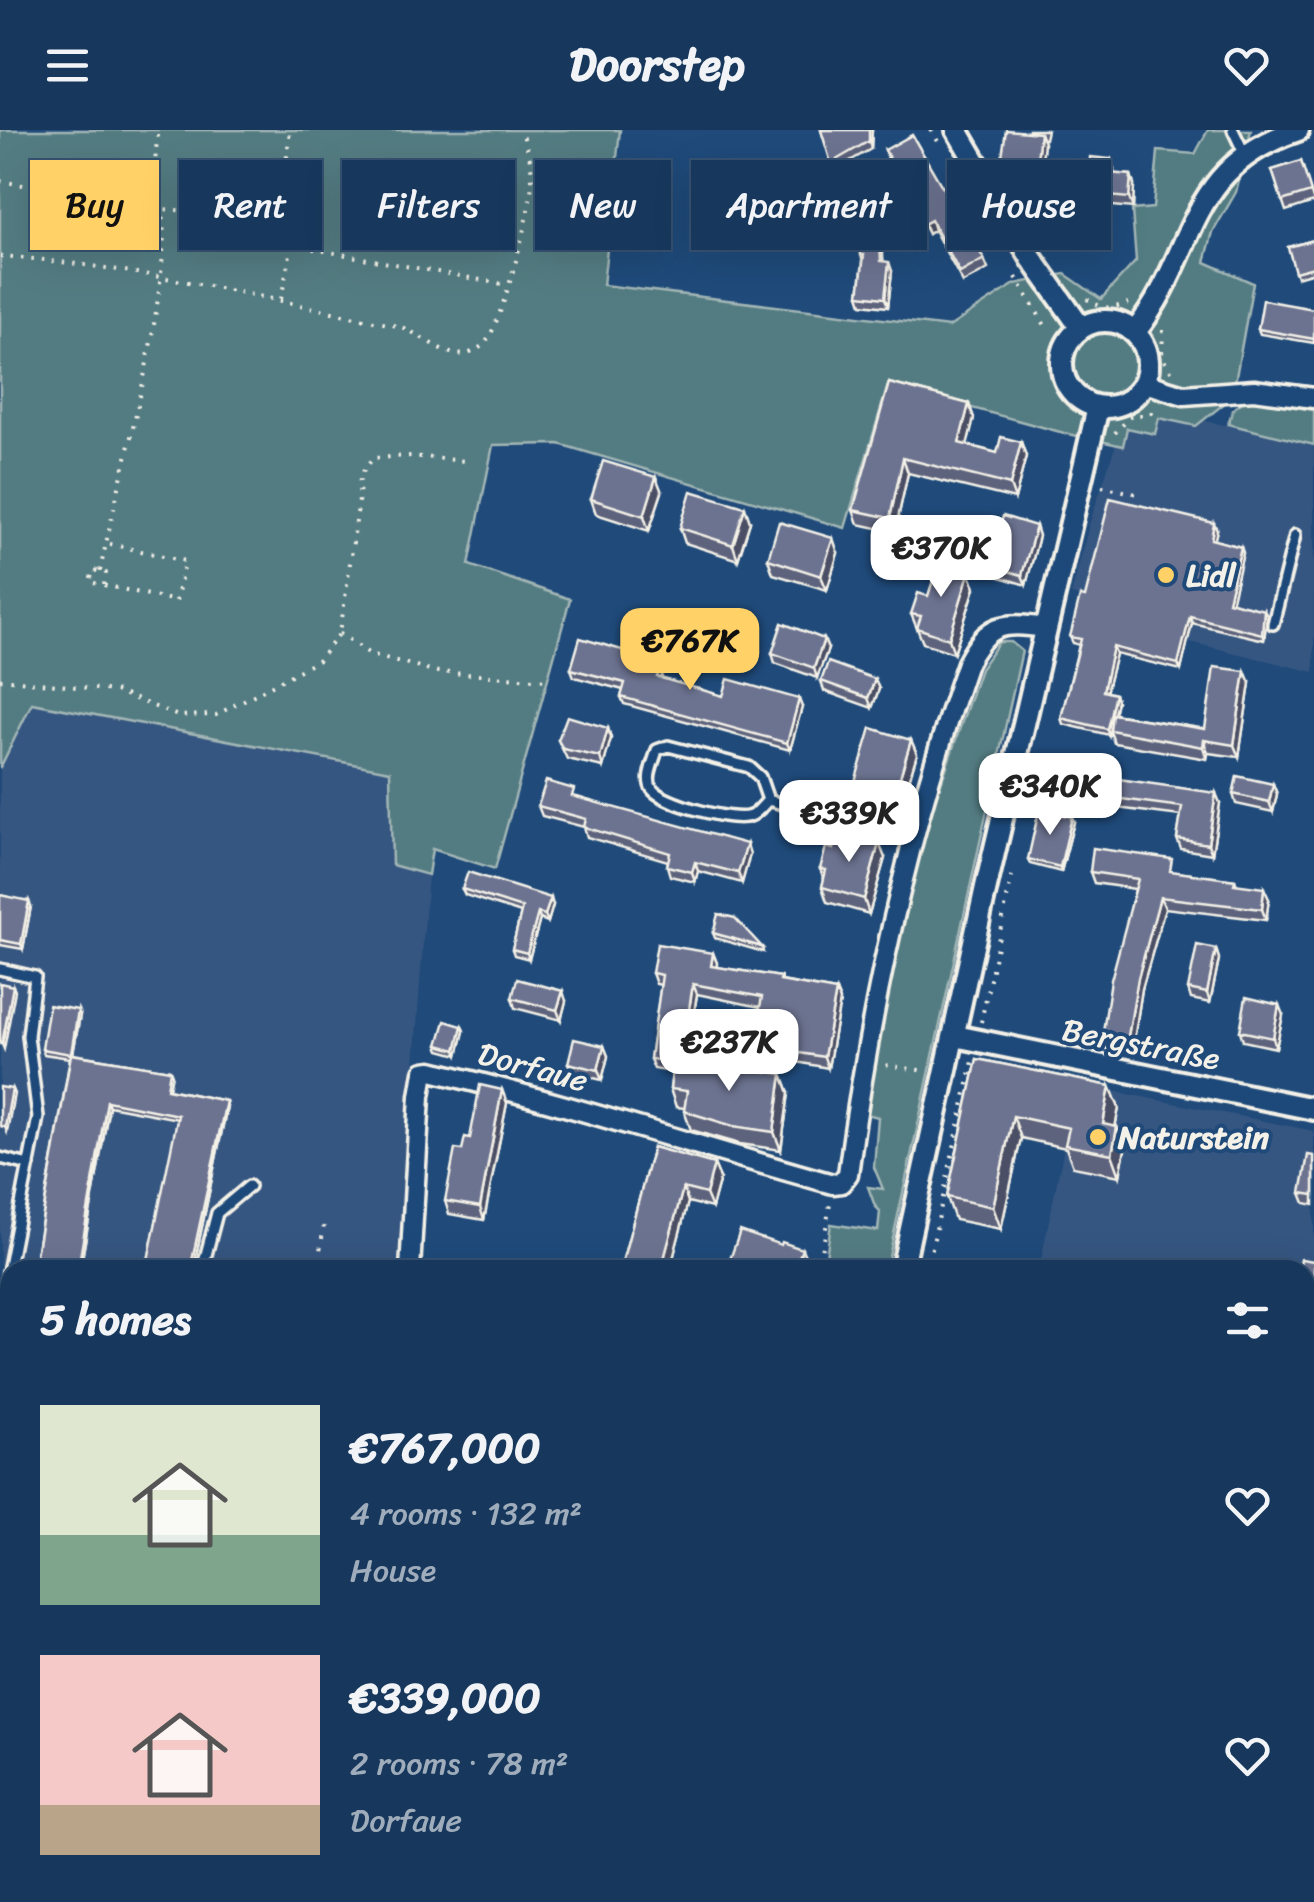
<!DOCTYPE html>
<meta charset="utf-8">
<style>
:root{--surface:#17385c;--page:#244365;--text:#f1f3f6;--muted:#9eacbb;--line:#365272;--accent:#ffd166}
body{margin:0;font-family:Sriracha,sans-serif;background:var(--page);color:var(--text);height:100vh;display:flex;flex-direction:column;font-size:38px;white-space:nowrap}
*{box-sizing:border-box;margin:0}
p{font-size:32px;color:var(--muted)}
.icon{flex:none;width:55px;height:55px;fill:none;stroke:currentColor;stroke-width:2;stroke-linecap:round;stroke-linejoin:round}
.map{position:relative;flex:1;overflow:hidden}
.panel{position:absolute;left:0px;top:1130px;width:1315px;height:642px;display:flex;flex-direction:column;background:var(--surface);border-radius:30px 30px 0 0;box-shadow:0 10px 40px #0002,0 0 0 2px var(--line)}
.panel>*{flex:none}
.top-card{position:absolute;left:30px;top:30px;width:1255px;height:90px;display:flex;gap:20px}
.price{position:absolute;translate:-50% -85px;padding:0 22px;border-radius:20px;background:#fff;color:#222;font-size:32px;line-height:65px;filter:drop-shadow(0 2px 5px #0008)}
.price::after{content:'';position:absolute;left:50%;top:60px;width:30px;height:22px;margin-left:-15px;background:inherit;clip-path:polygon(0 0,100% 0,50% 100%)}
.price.active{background:var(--accent);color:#111}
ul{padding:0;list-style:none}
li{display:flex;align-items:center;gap:30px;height:250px;padding:0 40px}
li span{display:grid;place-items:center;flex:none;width:280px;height:200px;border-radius:0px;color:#555}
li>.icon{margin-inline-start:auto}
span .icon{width:120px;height:120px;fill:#fffc;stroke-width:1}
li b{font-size:42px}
h2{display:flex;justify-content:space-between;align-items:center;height:120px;padding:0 40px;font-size:42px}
.tag{padding:0 35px;border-radius:0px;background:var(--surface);box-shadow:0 10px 40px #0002,0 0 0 2px var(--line);font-size:35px;line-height:90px}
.tag.active{background:var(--accent);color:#111}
header{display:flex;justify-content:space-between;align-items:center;height:130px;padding:0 40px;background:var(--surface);font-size:45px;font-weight:800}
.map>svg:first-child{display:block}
</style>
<header><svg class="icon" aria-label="menu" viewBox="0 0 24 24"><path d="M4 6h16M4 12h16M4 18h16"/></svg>Doorstep<svg class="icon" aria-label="heart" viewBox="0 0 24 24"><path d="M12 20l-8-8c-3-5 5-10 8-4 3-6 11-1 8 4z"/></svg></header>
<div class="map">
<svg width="1314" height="1772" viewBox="0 0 1314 1772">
<rect width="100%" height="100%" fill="#1f4a7a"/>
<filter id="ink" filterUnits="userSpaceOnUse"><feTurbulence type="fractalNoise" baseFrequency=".01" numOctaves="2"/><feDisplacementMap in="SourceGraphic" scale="20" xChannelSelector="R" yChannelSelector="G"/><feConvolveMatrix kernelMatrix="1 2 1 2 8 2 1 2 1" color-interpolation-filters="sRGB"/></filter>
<g filter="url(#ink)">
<!-- built -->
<g fill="#365681">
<path d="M1161,281L1314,315V542L1079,485L1084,468L1071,465L1089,395L1119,305L1125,297Z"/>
<path d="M32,573L390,641L392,734L428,745L399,1140H10V1212L0,1208V638Z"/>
<path d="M1077,954L1314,1001V1214L1305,1213V1140H1039Z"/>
</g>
<!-- green -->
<g fill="#527b82" stroke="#a3b6b5" stroke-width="2.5">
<path d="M0,0H620L603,155L949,197L1015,154L1065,144L1101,169L1136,131L1132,80L1153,78L1158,21L1195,24L1208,0H1251L1236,62L1213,102L1205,132L1253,153L1236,247L1225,273L1196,296L1159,288L1155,304L1127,298L1123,316L1064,303L888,255L845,398L559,314L493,315L469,435L570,469L495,739L432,719L428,745L392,735L390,641L32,573L0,638Z"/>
<path d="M1246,269L1314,280V315L1228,294L1233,279Z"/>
<path d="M999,512H1011L1022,521L886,1140H824L831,1094L878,1101L880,1081L875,1076L868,1057L883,1059L874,1037L878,987L863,983L920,715L980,539Z"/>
<path d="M0,1208L10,1212V1762L285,1763L282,1772H0Z"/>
<path d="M1305,1213L1314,1214V1372L1305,1371Z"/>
</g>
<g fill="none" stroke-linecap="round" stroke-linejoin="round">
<!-- service casing -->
<g stroke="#f4f1e8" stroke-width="16">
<g id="service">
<path d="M1233,0L1245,25"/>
<path d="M1273,494L1295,405"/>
<path d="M768,670C763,675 757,684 750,686C734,693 662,673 652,659C645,648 654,632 657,620L668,616L749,637L760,647L768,670L914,710"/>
<path d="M0,839L35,847L28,906L38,987L6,1152L10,1153"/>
<path d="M0,1028L29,1035"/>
<path d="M202,1140L217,1083L249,1056"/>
</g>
</g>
<!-- minor casing -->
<g stroke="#f4f1e8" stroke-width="25">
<g id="minor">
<path d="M1144,253L1184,265L1254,260L1314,268"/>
<path d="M410,1140L420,966L424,942L431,941C567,973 699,1017 833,1054L841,1053L848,1044C871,872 909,698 967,533C988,493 1002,492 1045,498"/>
<path d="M560,1772L564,1762"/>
<path d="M845,1772L846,1762"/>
</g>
</g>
<!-- tertiary casing -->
<g stroke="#f4f1e8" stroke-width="28">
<g id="tertiary">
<path d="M957,0L1032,129L1081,198"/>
<circle cx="1105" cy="234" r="43"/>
<path d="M1135,202C1199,121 1182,39 1298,0"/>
<path d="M955,906L1314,979"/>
<path d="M902,1140L986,757L1098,277"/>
<path d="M84,1772L96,1762"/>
</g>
</g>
<!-- path -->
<g stroke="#f4f1e8" stroke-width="4" stroke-dasharray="2.5 8" stroke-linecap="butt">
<path d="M931,0L939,13"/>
<path d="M0,51L160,79L280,87"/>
<path d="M292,115L508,155"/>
<path d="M0,126C134,136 266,168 397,196C419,201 444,229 467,224C472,223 483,216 486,212C503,189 531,81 532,52C532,34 528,17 521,0"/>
<path d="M1016,147L1046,197"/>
<path d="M281,169L297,90L280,87L290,0"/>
<path d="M1087,169C1104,180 1111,179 1128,173"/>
<path d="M1163,200L1162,227L1171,241"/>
<path d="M1115,303L1130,287L1151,283L1154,276"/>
<path d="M1102,356L1141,365"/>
<path d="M100,441C120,346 148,250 160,153C162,134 165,111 163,92C158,54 151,40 159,0"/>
<path d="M104,455L106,443L93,440L90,452L176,471L185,431L106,413"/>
<path d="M340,503L370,524L438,542L547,550"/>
<path d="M0,549L115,561L178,586L216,585L319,530L340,503L359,370L360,346L373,328L411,326L466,331"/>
<path d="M981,892L1012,745"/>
<path d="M886,935L926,941"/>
<path d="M317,1140L324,1095"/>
<path d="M819,1140L830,1074"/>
<path d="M927,1140L973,931"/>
<path d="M117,1772L129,1762"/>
</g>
<!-- service -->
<use href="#service" stroke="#1f4a7a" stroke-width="9"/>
<!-- minor -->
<use href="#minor" stroke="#1f4a7a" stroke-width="18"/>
<!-- tertiary -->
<use href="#tertiary" stroke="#1f4a7a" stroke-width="20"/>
</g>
<!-- wall -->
<g fill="#5d637c" stroke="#f4f1e8" stroke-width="2.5">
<path d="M821,0H872L871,19L834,40Z"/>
<path d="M1029,0H1047L1045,9H1042L1044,13L1041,40L1006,36L1002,26L1029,2Z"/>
<path d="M885,20L954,77L957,87L950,91L962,112L984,129L988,139L963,153L934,100L928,104L914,76L918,74L905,51L901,53L888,30Z"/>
<path d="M1111,29L1114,39V44L1131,45L1134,55L1133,78L1090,74L1087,64Z"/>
<path d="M1301,31L1314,72L1286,81L1272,40Z"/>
<path d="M867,58L869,63L868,79H848L846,74Z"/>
<path d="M881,93L883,131L892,141L888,177L862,174L859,165L863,131L861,125L867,105Z"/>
<path d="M1314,110V142L1297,147L1288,117Z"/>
<path d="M1314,179V213L1260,204L1258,199Z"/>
<path d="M889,253L969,274L974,288L967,315L997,323L1021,312L1026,326L1015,369L908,343L895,402L858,394L853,380Z"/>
<path d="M662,362L649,401L596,384L591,369Z"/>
<path d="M750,392L738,430L685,413L680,398Z"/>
<path d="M1036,396L1039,406L1026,455L993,445L989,436Z"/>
<path d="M1217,400L1214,410L1241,417L1243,423L1231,472L1267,486L1264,510L1192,493L1181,540L1116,524L1106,562L1115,564L1117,571L1114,584L1205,599L1250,553L1239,627L1208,623L1207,629L1114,613L1110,601L1109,605L1063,594L1061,588L1079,515L1073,513L1070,507L1085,467Z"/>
<path d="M838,423L827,460L773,444L768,429Z"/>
<path d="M969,443L975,458L954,523L923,513L911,484L928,466Z"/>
<path d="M828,519L817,548L775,533L772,523Z"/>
<path d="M571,539H664L661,549L723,566L802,577L790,620L624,574L621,567L623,560L574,547Z"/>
<path d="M821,551L879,559L872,578L824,561Z"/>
<path d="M608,598L611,608L603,637L567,629L558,610Z"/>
<path d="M911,610L917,624L900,679L860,667L855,652Z"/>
<path d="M1273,654L1277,664L1273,682L1236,674L1233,664Z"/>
<path d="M1098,666L1220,673L1212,724L1181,719L1177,709L1181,686L1101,676Z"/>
<path d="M577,667L750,724L742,753L698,741L695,752L670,746L667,736L668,731L587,707L584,697L542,686L538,676Z"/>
<path d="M1074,692L1061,742L1030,734L1028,729Z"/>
<path d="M885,728L869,784L827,772L822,757L824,749L820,739Z"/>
<path d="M1090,742H1176L1235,750L1237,755L1269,769L1266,790L1165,778L1142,859L1132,923L1106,919L1102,908L1135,759L1094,753Z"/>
<path d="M462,759L553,775L548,792L540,789L529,829L514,825L512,819L521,783L465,765Z"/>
<path d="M0,765L31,776L23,819L0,815Z"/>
<path d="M713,803L762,817L763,822L715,808Z"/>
<path d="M1216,819L1219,829L1210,873L1191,869L1188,859Z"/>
<path d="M713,823L717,833V837L781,847L782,851L836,861L840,871L828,938L791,931L787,919L759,913L755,902L760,877L697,864L687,931L782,944L789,963L781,1020L740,1014L691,1000L684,981L685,978L676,977L670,959L672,942L654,939L650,929L661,855L656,854L652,843Z"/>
<path d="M512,868L566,871L561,890L515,878Z"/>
<path d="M80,885L73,924L170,940L172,945L169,959L226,971L227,976L193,1140H146L178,989L109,976L80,1140H57L36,1136L35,1131L70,928L44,924L42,919Z"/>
<path d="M1283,885L1276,918L1243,911L1240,901Z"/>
<path d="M462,896L464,901L458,925L440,920L438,915Z"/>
<path d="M604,916L608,926L602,950L572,943L568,933Z"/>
<path d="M977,929L1110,956L1119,978L1115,997H1117L1125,1019L1120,1046L1073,1037L1066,1018L1021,1008L1001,1099L955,1090L947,1067Z"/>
<path d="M502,960L507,973L484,1090L449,1084L445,1071L462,1020Z"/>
<path d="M653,1017L714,1034L720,1048L712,1078L688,1072L670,1140H620Z"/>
<path d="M1314,1026V1075L1305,1073L1301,1063Z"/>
<path d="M1314,1131V1173L1305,1171V1140Z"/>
<path d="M694,1762H714L711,1769Z"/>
<path d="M723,1762H829L832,1772H751Z"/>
</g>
<!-- shaded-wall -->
<g fill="#4c5065" stroke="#f4f1e8" stroke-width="2.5">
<path d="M869,0H872L871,19L869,11Z"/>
<path d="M1040,3L1044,13L1041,40L1037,30Z"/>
<path d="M1131,45L1134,55L1133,78L1129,68Z"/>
<path d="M878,85L881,93L884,140L881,131Z"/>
<path d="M931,90L934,100L928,104L924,94Z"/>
<path d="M889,132L892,141L888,177L885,168Z"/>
<path d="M969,274L974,288L964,327L959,313Z"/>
<path d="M1021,312L1026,326L1015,369L1010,355Z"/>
<path d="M903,328L908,343L895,402L890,388Z"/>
<path d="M656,347L662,362L649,401L644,386Z"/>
<path d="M745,377L750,392L738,430L733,415Z"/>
<path d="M1214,393L1217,400L1213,416L1211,409Z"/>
<path d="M1036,396L1039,406L1026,455L1022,445Z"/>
<path d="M833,408L838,423L827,460L821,446Z"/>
<path d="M1241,417L1243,423L1230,478L1228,471Z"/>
<path d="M969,443L975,458L954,523L949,509Z"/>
<path d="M1264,480L1267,486L1264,510L1262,504Z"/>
<path d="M1190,486L1192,493L1181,540L1178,534Z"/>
<path d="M824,509L828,519L817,548L814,538Z"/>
<path d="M1113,517L1116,524L1105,567L1103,561Z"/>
<path d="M661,531L664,539L659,555L657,547Z"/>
<path d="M1245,541L1250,553L1239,627L1234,615Z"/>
<path d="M875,549L879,559L872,578L868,568Z"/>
<path d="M1115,564L1117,571L1109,605L1107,599Z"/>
<path d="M799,569L802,577L790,620L787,613Z"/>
<path d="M608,598L611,608L603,637L600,627Z"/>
<path d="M911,610L917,624L900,679L895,664Z"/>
<path d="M1204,610L1208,623L1207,629L1203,617Z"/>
<path d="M1273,654L1277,664L1273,682L1269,672Z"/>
<path d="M1216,663L1220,673L1212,724L1208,714Z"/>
<path d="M1072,687L1074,692L1061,742L1060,737Z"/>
<path d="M879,713L885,728L869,784L864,769Z"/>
<path d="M747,714L750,724L742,753L738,743Z"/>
<path d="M695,732L698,741L695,752L692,742Z"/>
<path d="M1264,758L1269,769L1266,790L1262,779Z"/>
<path d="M1160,767L1165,778L1142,859L1132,923L1127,912L1138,848Z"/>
<path d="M551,768L553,775L548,792L545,785Z"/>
<path d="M29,771L31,776L23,819L21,814Z"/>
<path d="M538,783L540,789L529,829L527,823Z"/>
<path d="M1216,819L1219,829L1210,873L1207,863Z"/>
<path d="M713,823L717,833L715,847L711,836Z"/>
<path d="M693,854L697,864L684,944L681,933Z"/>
<path d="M13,856L15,861L4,919L2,914Z"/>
<path d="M563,861L566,871L561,890L557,880Z"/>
<path d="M836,861L840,871L828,938L824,927Z"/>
<path d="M1279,875L1283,885L1276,918L1273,908Z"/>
<path d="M78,880L80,885L72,929L71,924Z"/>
<path d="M462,896L464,901L458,925L456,920Z"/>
<path d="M604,916L608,926L602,950L598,940Z"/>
<path d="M782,944L789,963L781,1020L774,1002Z"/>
<path d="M1110,956L1119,978L1111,1017L1103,994Z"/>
<path d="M12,959L14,964L7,1002L5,997Z"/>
<path d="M502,960L507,973L484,1090L480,1077Z"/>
<path d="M107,971L109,976L80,1140H78Z"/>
<path d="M226,971L227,976L193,1140H190Z"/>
<path d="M1013,986L1021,1008L1001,1099L993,1077Z"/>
<path d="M1117,997L1125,1019L1120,1046L1112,1024Z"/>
<path d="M714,1034L720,1048L712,1078L706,1064Z"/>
<path d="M683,1058L688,1072L670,1140H661Z"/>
<path d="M802,1119L806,1128L801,1140H796Z"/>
<path d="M439,1762H447L443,1772H435Z"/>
<path d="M828,1762H829L832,1772H825Z"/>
</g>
<!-- building -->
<g fill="#6c7390" stroke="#f4f1e8" stroke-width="2.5">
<path d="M821,0H869V11L831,33Z"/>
<path d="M1006,0L1040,3L1037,30L1002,26Z"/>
<path d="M912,5L954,77L945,82L962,112L971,107L984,129L960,143L931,90L924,94L914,76L920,73L901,41L898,43L885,20Z"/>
<path d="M1090,27L1111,29L1109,43L1131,45L1129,68L1087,64Z"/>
<path d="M1301,31L1311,62L1282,71L1272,40Z"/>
<path d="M847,57L867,58L866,74H846Z"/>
<path d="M869,85H878L881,131L889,132L885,168L859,165L864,125H861L860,105H867Z"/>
<path d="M1314,110V137L1295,142L1288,117Z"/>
<path d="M1263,170L1314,179V209L1258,199Z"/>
<path d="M889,253L969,274L959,313L997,323L1001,307L1021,312L1010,355L903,328L890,388L853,380Z"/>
<path d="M603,331L656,347L644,386L591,369Z"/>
<path d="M691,361L745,377L733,415L680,398Z"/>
<path d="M1110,368L1214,393L1211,409L1241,417L1228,471L1264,480L1262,504L1190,486L1178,534L1113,517L1103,561L1115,564L1107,599L1061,588L1081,509L1070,507L1080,466L1085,467Z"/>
<path d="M1003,386L1036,396L1022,445L989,436Z"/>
<path d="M779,392L833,408L821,446L768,429Z"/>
<path d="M940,428L969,443L949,509L917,498L921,486L911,484L918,463L928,466Z"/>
<path d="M782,493L824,509L814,538L772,523Z"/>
<path d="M580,508L661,531L657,547L723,566L728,549L799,569L787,613L621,567L625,553L571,539Z"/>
<path d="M828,532L875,549L868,568L821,551Z"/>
<path d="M1214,537L1245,541L1234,615L1204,610L1203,617L1110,600L1112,584L1205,599Z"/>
<path d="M567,586L608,598L600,627L563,619L558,610Z"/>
<path d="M871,598L911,610L895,664L855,652Z"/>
<path d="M1098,646L1216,663L1208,714L1177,709L1182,677L1098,666Z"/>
<path d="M1237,646L1273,654L1269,672L1233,664Z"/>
<path d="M546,651L574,659L572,666L747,714L738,743L695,732L692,742L667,736L670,723L584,697L586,689L538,676Z"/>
<path d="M1039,680L1072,687L1060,737L1028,729Z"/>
<path d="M837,702L879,713L864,769L822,757L826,740L820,739L826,717L833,719Z"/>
<path d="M1093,718L1172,729L1170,741L1235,750L1234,754L1264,758L1262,779L1160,767L1138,848L1127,912L1102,908L1111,850L1138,749L1090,742Z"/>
<path d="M468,742L551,768L545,785L538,783L527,823L512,819L522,778L462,759Z"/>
<path d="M0,765L29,771L21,814L0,810Z"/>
<path d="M718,784L735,788L762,817L713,803Z"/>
<path d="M657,814L713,823L711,836L781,847L780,851L836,861L824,927L787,921L789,909L755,902L762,867L693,854L681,930L674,929V932L650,929L662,845L652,843Z"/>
<path d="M1197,815L1216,819L1207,863L1188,859Z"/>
<path d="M517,849L563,861L557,880L512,868Z"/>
<path d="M0,853L13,856L2,914H0Z"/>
<path d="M1246,867L1279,875L1273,908L1240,901Z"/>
<path d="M49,875L78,880L71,924L42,919Z"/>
<path d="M445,891L462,896L456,920L438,915Z"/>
<path d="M574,909L604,916L598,940L568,933Z"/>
<path d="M71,924L170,940L167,959L226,971L190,1140H146L178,985L107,971L78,1139L35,1131Z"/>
<path d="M674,929L782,944L774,1002L733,996L684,981L687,961L670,959Z"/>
<path d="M977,929L1110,956L1103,994L1117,997L1112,1024L1065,1015L1069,998L1013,986L993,1077L947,1067Z"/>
<path d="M480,955L502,960L480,1077L445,1071L455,1019L462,1020L465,1007L470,1008Z"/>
<path d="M0,957L12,959L5,997L0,996Z"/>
<path d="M653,1017L714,1034L706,1064L683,1058L661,1140H620Z"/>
<path d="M1308,1025L1314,1026V1065L1301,1063Z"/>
<path d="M740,1101L781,1115L782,1112L802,1119L795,1138L790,1137L789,1140H734L727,1138Z"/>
<path d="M1301,1129L1314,1131V1164L1305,1162V1140H1299Z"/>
<rect x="544" y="1132" width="27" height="8"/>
<path d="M315,1762H359L376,1769L375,1772H311Z"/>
<path d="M408,1762H439L435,1772H404Z"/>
<path d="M754,1762H828L825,1772H782Z"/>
</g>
</g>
<!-- markers -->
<g fill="#ffd166" stroke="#1f4a7a" stroke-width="4">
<circle cx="1166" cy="445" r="10"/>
<circle cx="1098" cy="1007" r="10"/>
</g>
<g text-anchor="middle" stroke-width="8" stroke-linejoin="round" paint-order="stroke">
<!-- poi labels -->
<g font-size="32" font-weight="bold" fill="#f4f1e8" stroke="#1f4a7a" text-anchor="start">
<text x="1186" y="456">Lidl</text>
<text x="1118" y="1018">Naturstein</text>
</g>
<!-- street labels -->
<g font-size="32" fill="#f4f1e8" stroke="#1f4a7a">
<text transform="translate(1141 914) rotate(11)" y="11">Bergstraße</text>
<text transform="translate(533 937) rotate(15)" y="11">Dorfaue</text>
</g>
</g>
</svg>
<b class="price" style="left:941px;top:470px">€370K</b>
<b class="price active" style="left:690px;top:563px">€767K</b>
<b class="price" style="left:1050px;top:708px">€340K</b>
<b class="price" style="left:849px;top:735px">€339K</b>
<b class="price" style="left:729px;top:964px">€237K</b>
<div class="top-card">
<a class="tag active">Buy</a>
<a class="tag">Rent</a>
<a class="tag">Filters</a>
<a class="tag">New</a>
<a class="tag">Apartment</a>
<a class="tag">House</a>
</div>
<section class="panel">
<h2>5 homes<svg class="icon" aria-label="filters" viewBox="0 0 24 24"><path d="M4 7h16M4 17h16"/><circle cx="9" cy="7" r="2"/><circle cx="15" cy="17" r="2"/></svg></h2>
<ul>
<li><span style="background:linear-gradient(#dfe7d0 65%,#7fa58c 0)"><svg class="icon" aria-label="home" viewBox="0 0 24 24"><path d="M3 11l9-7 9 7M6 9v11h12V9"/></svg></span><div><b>€767,000</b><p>4 rooms · 132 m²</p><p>House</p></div><svg class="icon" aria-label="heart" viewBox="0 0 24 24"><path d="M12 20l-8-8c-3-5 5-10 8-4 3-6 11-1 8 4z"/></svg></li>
<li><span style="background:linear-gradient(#f6c9c9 75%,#b9a48a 0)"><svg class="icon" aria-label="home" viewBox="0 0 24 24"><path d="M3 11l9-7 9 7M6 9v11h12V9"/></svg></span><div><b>€339,000</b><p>2 rooms · 78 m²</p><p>Dorfaue</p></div><svg class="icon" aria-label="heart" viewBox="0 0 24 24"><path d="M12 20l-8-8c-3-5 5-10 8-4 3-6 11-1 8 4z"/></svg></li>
</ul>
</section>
</div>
